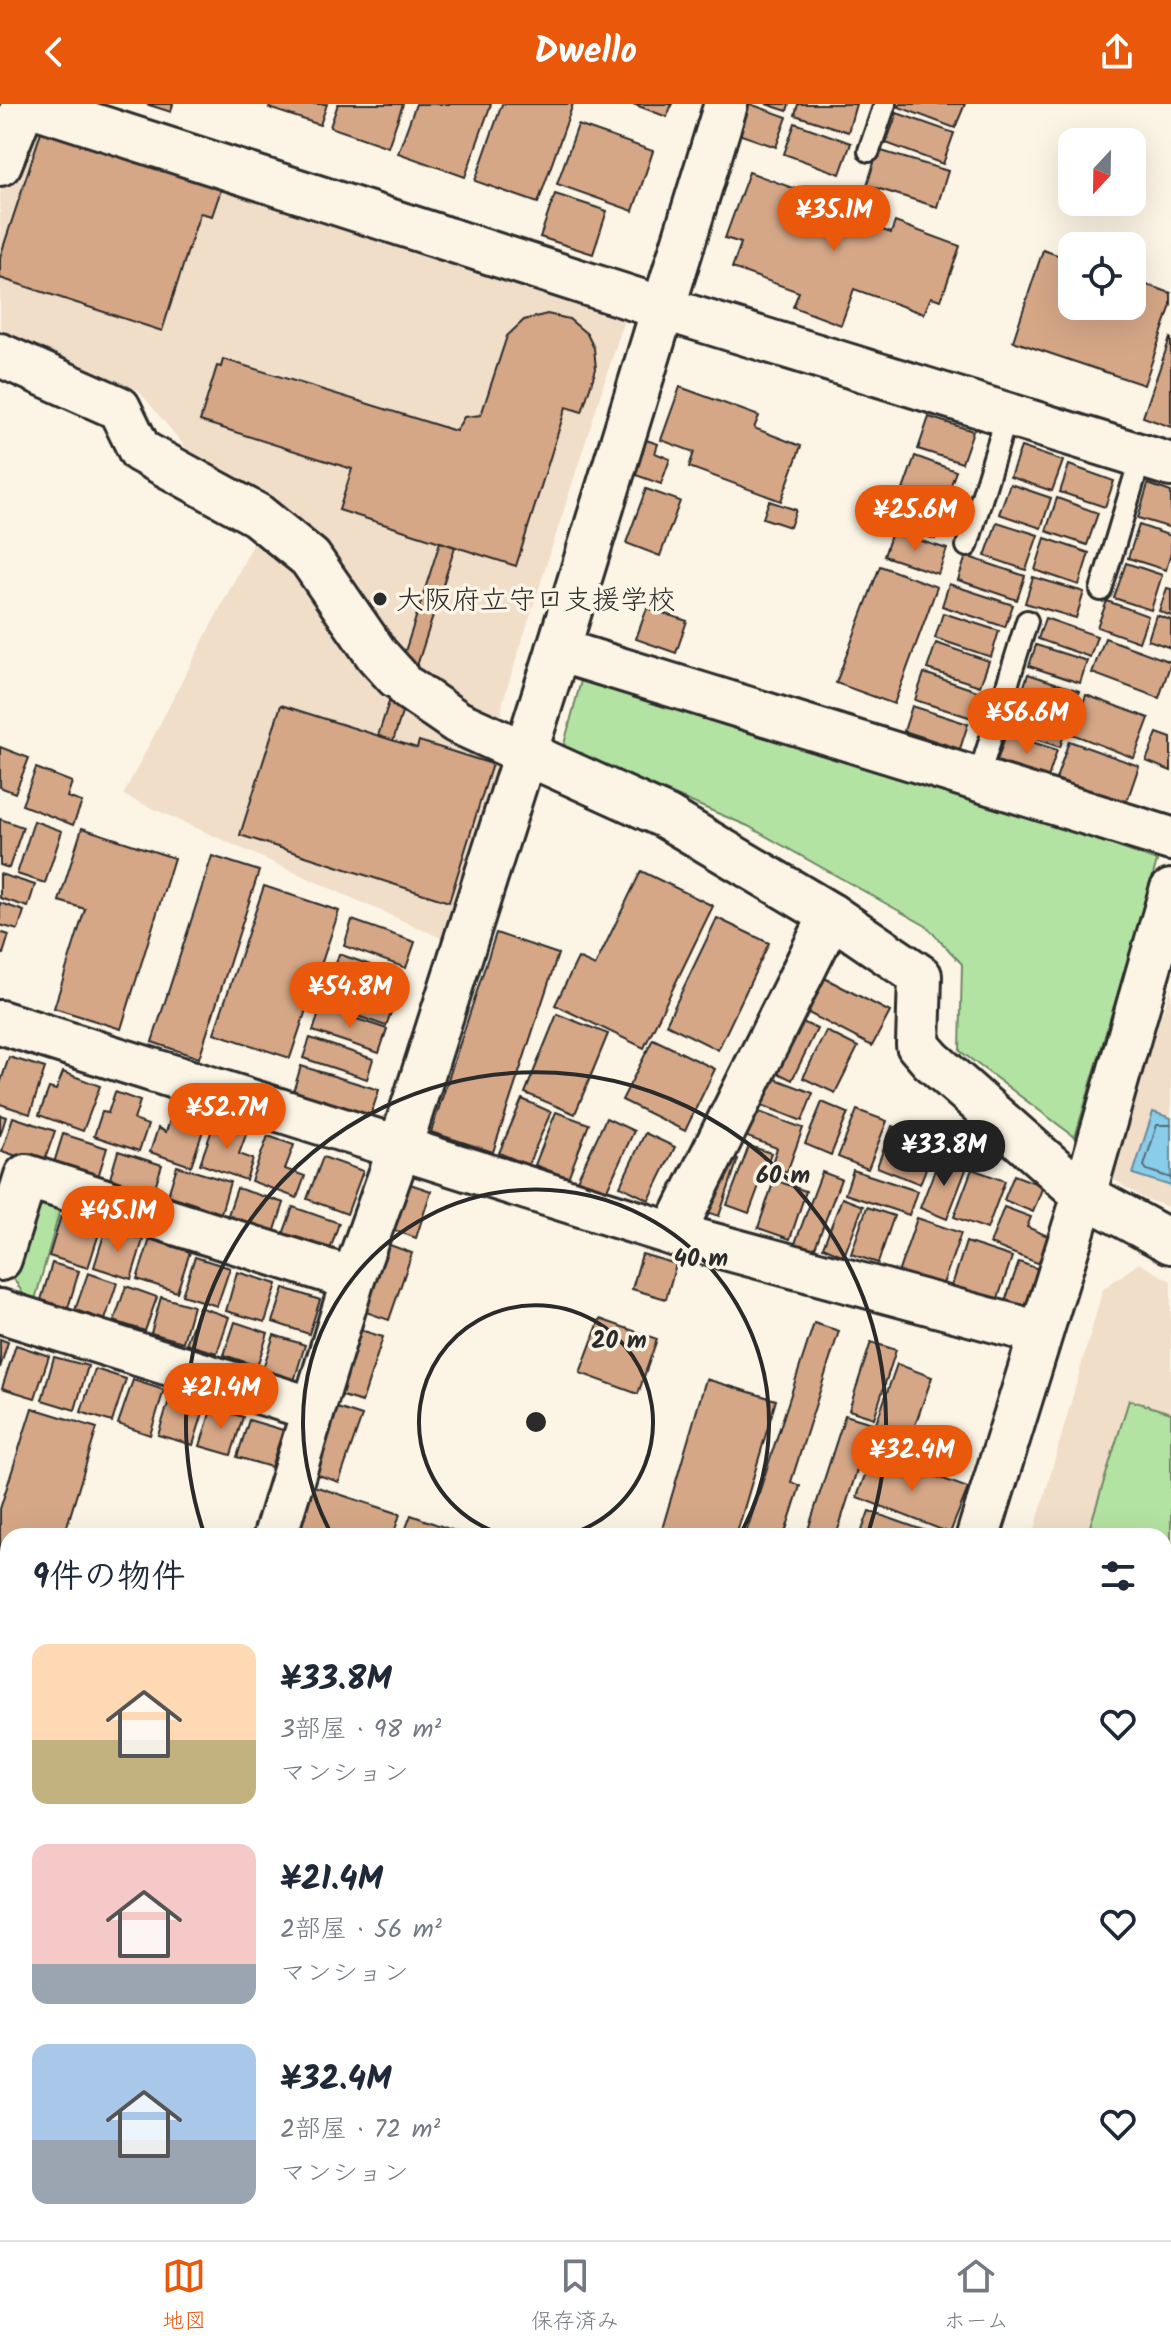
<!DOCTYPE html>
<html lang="ja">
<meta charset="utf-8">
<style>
:root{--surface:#fff;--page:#f2f2f3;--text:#1f2937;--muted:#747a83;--line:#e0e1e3;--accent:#ea580c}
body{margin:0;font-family:Kalam,"Klee One",sans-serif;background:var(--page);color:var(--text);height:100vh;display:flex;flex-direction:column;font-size:30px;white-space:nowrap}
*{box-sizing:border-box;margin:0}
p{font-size:26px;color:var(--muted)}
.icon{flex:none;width:44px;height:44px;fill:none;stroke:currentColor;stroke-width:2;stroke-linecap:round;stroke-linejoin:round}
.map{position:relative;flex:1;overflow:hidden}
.drawer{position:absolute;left:0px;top:1424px;width:1172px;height:712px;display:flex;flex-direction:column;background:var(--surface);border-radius:24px 24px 0 0;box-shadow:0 8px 32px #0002}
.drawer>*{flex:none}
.needle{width:52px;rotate:202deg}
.fabs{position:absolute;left:1058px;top:24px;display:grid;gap:16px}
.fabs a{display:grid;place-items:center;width:88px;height:88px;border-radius:16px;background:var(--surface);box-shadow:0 8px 32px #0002;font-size:40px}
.price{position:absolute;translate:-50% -68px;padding:0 18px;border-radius:28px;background:var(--accent);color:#fff;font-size:26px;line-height:52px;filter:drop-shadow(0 2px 4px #0008)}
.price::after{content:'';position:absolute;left:50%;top:48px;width:24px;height:18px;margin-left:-12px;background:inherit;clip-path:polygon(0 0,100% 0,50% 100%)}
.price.current{background:#222;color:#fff}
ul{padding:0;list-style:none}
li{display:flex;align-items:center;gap:24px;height:200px;padding:0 32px}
li span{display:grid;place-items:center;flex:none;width:224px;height:160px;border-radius:16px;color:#555}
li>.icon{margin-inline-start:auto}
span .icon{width:96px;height:96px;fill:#fffc;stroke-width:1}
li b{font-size:34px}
h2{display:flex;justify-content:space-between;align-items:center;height:96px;padding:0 32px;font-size:34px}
header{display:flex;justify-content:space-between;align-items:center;height:104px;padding:0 32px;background:var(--accent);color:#fff;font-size:36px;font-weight:700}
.tabs{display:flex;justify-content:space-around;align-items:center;height:112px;border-top:2px solid var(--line);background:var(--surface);font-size:22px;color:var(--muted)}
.tabs a{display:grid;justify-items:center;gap:4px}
.tabs .current{color:var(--accent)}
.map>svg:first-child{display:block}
</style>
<header><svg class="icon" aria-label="back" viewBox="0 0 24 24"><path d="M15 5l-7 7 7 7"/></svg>Dwello<svg class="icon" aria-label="share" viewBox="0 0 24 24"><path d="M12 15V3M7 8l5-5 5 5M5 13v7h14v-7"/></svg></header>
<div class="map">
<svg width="1171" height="2136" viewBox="0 0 1171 2136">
<rect width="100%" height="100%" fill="#fcf5e5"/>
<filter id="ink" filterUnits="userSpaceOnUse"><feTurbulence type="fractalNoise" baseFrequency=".0125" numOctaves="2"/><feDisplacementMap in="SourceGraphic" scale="16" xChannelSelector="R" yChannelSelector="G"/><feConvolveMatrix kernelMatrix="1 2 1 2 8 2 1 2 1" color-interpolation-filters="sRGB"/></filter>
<g filter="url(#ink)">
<!-- built -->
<g fill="#f0dec9">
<path d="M22,19L618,197L625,214L503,597L497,655L505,674L452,839L123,691L277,394L186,344L138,286L0,225V90Z"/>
<path d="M1171,883V1104L1145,1095L1108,1072Z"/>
<path d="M1139,1159L1171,1177V1955L1164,1953V1432H1033L1103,1185Z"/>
</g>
<!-- green -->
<g fill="#b3e3a2" stroke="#6f8766" stroke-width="2">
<path d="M582,573L960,687L1157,757L1075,1033L960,947L962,860L926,822L748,722L563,644Z"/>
<path d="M49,1095L62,1099L35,1196L25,1193L14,1175L30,1109Z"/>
<path d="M1129,1296L1171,1309V1792L1164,1790V1432H1087Z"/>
</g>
<!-- water -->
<path fill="#89cdeb" stroke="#638c9e" stroke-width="2" d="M1153,1008L1171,1014V1082L1133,1070Z"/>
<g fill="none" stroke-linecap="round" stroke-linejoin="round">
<!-- shore -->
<path stroke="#516c78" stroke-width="2" d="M1171,1021H1157L1144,1062L1147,1066L1171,1074"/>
</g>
<!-- building -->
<g fill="#d5a787" stroke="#2b2b2b" stroke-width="2">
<path d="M146,0H173L171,8Z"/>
<path d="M270,0H327L320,21L269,4Z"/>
<path d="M338,0H403L388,43L330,23Z"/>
<path d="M416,0H491L465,73L398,49Z"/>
<path d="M502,0H573L538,99L475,77Z"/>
<path d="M633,0H672L667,13Z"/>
<path d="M733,0H750L787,13L776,43L724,25Z"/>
<path d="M766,0H789L787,7Z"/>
<path d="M798,0H856L848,28L795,11Z"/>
<path d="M900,0H965L955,24L899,3Z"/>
<path d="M897,9L954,29L943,60L886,39Z"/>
<path d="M795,19L851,39L840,70L784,50Z"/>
<path d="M578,21L653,47L633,107L557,80Z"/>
<path d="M42,25L222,83L212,112L200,109L162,227L0,174V153Z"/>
<path d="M878,46L948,67L937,103L867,81Z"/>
<path d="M749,68L812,91L809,100L891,129L895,118L960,142L941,196L931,193L924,210L854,185L841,221L793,203L799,188L732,164L741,139L725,134Z"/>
<path d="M555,90L607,107L593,150L540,133Z"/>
<path d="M1043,146L1072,156V202H1132V176L1171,189V201L1144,281L1013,237Z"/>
<path d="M547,210L569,215L587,230L594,244L596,265L582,308L566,303L516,462L339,406L352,365L200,317L217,262L221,263L223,255L456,327L464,313L481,311L507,232L524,216Z"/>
<path d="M1170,234L1171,235V323L1143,313Z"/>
<path d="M680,283L759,312L754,324L801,342L781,397L689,363L694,348L661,336Z"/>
<path d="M929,313L973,327L962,359L918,345Z"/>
<path d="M634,332L658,340L655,349L670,355L661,380L622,366Z"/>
<path d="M1021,343L1063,357L1052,387L1010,373Z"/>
<path d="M915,352L956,367L944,400L903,386Z"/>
<path d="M1069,361L1114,377L1105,403L1060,388Z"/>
<path d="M1010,380L1051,394L1041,424L999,410Z"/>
<path d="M1148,380L1171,388V424L1138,414Z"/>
<path d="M646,385L680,397L660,452L626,439Z"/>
<path d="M904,390L945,404L935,435L894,421Z"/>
<path d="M1057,394L1098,409L1087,441L1046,427Z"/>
<path d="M769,397L796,406L790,423L763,414Z"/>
<path d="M997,418L1038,431L1026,466L985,452Z"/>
<path d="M1139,421L1171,432V449L1166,466L1128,454Z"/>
<path d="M892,428L947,445L938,470L884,452Z"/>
<path d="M1045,434L1089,449L1079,481L1035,466Z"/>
<path d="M440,438L455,443L393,637L378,632Z"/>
<path d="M966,452L1025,472L1017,496L958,476Z"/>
<path d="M1126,459L1162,471L1151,506L1114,494Z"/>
<path d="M880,462L937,483L894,600L836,579Z"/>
<path d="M1033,473L1084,488L1076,514L1025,499Z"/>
<path d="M949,480L1013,501L1005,523L942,502Z"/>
<path d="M1167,484L1171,485V512L1159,507Z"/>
<path d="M1107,497L1148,512L1139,538L1097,523Z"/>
<path d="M647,504L687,517L676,549L636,535Z"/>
<path d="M943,509L999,527L991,553L935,534Z"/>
<path d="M1156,511L1171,516V544L1148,536Z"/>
<path d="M1045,514L1097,532L1090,553L1038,535Z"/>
<path d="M1105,534L1171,558L1159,594L1092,569Z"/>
<path d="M936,539L989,557L980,582L927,565Z"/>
<path d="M1036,541L1087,557L1080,579L1029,562Z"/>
<path d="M924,569L980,588L972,614L915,596Z"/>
<path d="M1028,570L1079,587L1071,613L1019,597Z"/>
<path d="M1086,591L1149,614L1134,654L1072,630Z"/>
<path d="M1016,600L1068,618L1060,643L1008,626Z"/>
<path d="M281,601L417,644L419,637L492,660L449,798L240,731Z"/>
<path d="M912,602L968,620L960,645L904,627Z"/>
<path d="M1157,629L1171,634V667L1146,657Z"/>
<path d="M1006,630L1057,646L1048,674L997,657Z"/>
<path d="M1069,637L1139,662L1126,700L1056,675Z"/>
<path d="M0,643L29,654L15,689L0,683Z"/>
<path d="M36,664L72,678L67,693L82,698L73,721L22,701Z"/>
<path d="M0,715L23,723L9,764L0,761Z"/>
<path d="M34,717L62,727L45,779L17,770Z"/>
<path d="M82,724L174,754L121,925L54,904L85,805L59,797Z"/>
<path d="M212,752L259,767L199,954L152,938Z"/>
<path d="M641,767L713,802L644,944L555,901L578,854L595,862Z"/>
<path d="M0,770L35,781L28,803L0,794Z"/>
<path d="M264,782L339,807L290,954L214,929Z"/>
<path d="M0,799L24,807L18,826L0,821Z"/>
<path d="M717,814L769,839L718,946L666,920Z"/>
<path d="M352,816L415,838L406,864L344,842Z"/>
<path d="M0,828L9,831L3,850L0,849Z"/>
<path d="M496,829L558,850L493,1048L431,1028Z"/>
<path d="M339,850L405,873L397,895L332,872Z"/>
<path d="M811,867L890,908L872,942L793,901Z"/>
<path d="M331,878L394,900L386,922L323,900Z"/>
<path d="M321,903L387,925L379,949L313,927Z"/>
<path d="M557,910L608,930L575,1010L525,989Z"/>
<path d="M792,913L817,925L792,976L766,963Z"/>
<path d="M826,927L858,943L835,989L803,974Z"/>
<path d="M310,934L373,955L367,975L303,954Z"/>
<path d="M653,935L715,965L685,1027L622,996Z"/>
<path d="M9,953L45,964L30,1010L0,1000V980Z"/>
<path d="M301,962L379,986L370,1013L293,988Z"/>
<path d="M63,968L100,982L83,1027L39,1011L49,984L56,986Z"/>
<path d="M765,971L813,989L802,1017L754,998Z"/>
<path d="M115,988L140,997L134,1016L148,1021L139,1047L94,1032L102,1008L108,1009Z"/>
<path d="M522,995L551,1008L528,1061L499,1049Z"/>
<path d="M822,998L848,1009L831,1051L805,1040Z"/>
<path d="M175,1001L208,1012L191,1062L150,1048L158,1024L166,1028Z"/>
<path d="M751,1005L803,1024L787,1068L771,1062L777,1044L742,1031Z"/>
<path d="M857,1006L887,1017L868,1065L838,1053Z"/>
<path d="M556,1008L589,1020L568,1074L535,1061Z"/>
<path d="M0,1011L6,1013L0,1032Z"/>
<path d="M13,1013L55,1027L43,1061L2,1047Z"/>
<path d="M606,1014L634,1027L605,1090L577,1076Z"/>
<path d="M215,1017L247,1028L239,1050L253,1055L246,1076L200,1060Z"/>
<path d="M892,1022L915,1031L910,1045L930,1054L920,1080L877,1063Z"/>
<path d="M645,1029L675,1043L649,1096L620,1082Z"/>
<path d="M63,1030L107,1044L97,1076L53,1062Z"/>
<path d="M268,1032L294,1041L285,1065L305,1072L297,1094L251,1077Z"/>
<path d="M749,1042L771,1049L749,1109L727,1101Z"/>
<path d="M118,1047L162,1061L152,1092L109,1078Z"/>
<path d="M717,1047L738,1055L719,1112L698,1105Z"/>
<path d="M323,1053L363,1067L347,1110L307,1095Z"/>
<path d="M940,1053L967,1063L947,1115L920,1104Z"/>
<path d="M177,1062L230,1078L221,1109L168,1091Z"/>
<path d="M972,1065L1005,1077L987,1125L954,1113Z"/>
<path d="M853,1066L917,1087L909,1111L845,1090Z"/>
<path d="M822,1068L841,1075L813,1149L794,1142Z"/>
<path d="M1014,1071L1043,1082L1033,1108L1004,1096Z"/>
<path d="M774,1076L806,1087L790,1135L758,1124Z"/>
<path d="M404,1078L431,1087L416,1134L388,1124Z"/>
<path d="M237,1084L284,1099L274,1129L227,1114Z"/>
<path d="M842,1094L863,1102L844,1152L823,1143Z"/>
<path d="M293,1103L339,1119L328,1152L281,1136Z"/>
<path d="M867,1103L894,1112L878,1159L851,1150Z"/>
<path d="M1004,1103L1031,1113L1027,1123L1050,1133L1040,1160L990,1140Z"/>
<path d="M61,1112L101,1123L88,1164L49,1152Z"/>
<path d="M917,1114L961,1129L938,1194L895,1178Z"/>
<path d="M106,1124L143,1136L131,1175L94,1163Z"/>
<path d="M150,1135L190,1148L177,1188L137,1175Z"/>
<path d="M966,1138L1012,1153L994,1206L949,1191Z"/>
<path d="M384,1139L412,1149L389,1216L360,1206Z"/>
<path d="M642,1150L676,1160L666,1195L632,1185Z"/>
<path d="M195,1153L230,1164L217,1202L182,1191Z"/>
<path d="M1019,1158L1047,1168L1031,1213L1003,1203Z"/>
<path d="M52,1159L79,1167L68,1204L41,1196Z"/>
<path d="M237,1168L277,1180L265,1218L226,1207Z"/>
<path d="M88,1169L117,1179L105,1216L75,1206Z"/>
<path d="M126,1182L157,1193L145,1227L114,1217Z"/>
<path d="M284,1184L320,1196L309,1230L273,1218Z"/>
<path d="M161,1193L193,1202L183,1238L151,1229Z"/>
<path d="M199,1203L229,1213L217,1249L186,1240Z"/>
<path d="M600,1215L657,1235L638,1290L580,1269Z"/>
<path d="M235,1218L268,1229L257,1262L224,1251Z"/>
<path d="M814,1219L839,1227L791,1378L800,1382L784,1432H745Z"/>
<path d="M357,1225L383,1233L362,1298L336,1290Z"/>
<path d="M274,1231L305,1241L294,1277L262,1267Z"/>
<path d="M0,1235L8,1238L0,1264Z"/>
<path d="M871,1238L896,1246L874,1314L849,1306Z"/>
<path d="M16,1241L49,1252L35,1294L2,1284Z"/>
<path d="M54,1253L88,1262L75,1306L42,1296Z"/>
<path d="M897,1260L932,1273L906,1347L871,1334Z"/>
<path d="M95,1265L126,1275L112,1318L81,1308Z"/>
<path d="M706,1275L776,1296L736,1432H660Z"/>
<path d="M133,1276L164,1286L150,1331L118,1320Z"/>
<path d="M171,1290L205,1302L193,1341L158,1331Z"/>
<path d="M212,1303L243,1313L231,1351L200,1342Z"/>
<path d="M334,1303L362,1312L339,1378L312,1369Z"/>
<path d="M32,1304L97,1324L64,1432H8V1552L0,1549V1405Z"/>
<path d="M845,1311L872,1319L836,1432H806Z"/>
<path d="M249,1316L283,1326L271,1363L237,1353Z"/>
<path d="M873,1349L968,1384L950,1429L857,1393Z"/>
<path d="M308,1380L400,1410L393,1432H314L293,1425Z"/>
<path d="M869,1407L937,1431V1432H860Z"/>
<path d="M411,1411L468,1432H403Z"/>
<path d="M1,1665L8,1667V1721L0,1718Z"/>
<path d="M0,1725L8,1728L2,1751H0Z"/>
<path d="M6,1770H8V1833L0,1830V1787Z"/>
<path d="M8,1893V1947L0,1944V1917Z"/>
<path d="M0,1952L8,1955L0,1978Z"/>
<path d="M8,1979V2013L0,2010Z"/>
<path d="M0,2054L8,2057V2091L2,2107L0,2106Z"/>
<path d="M0,2115L8,2117V2128H15L12,2136H0Z"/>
<path d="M85,2128H158L155,2136H110Z"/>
<path d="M214,2128H248L245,2136H236Z"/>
<path d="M254,2128H303L301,2136H251Z"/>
<path d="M347,2128H393L390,2136H344Z"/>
<path d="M405,2128H436L433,2136H402Z"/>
<path d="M477,2128H520L531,2132L529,2136H501Z"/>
<path d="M536,2128H559L557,2136H534Z"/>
<path d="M566,2128H596L593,2136H564Z"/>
<path d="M601,2128H633L649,2134L599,2136Z"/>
<path d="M929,2128H973L970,2136H926Z"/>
<path d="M1078,2128H1093L1112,2136H1075Z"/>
</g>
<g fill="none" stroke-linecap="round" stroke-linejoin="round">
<!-- service casing -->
<g stroke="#2b2b2b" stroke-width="26">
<g id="service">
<path d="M869,47L885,0"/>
<path d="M967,442L1007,311"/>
<path d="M1101,486L1141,352"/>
<path d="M978,675L1027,517"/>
<path d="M0,1852L8,1855"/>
<path d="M0,2025L8,2027"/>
<path d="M1164,2103L1171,2084"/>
<path d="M719,2128L745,2136"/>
<path d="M1152,2135L1155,2128"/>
</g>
</g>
<!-- minor casing -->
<g stroke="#2b2b2b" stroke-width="48">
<g id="minor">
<path d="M28,0L662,204L1171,361"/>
<path d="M0,60L24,0"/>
<path d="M0,251L119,304L140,347L257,411L310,454L377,551L397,573"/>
<path d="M558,546L1171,735"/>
<path d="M409,585L457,618L666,713L831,811L920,872L918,941L931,956L1084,1091L1171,1138"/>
<path d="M0,918L673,1130L1040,1229"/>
<path d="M673,1130L831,811"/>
<path d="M0,1155L26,1072L353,1175"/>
<path d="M0,1207L313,1305"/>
<path d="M275,1432L353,1175L400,1043L558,546L726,0"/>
<path d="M978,1432L1084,1091L1171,787"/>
<path d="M0,1629L8,1631"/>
<path d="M1164,1982L1171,1985"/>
<path d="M65,2136L68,2128"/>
<path d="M336,2136L339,2128"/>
<path d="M764,2136L767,2128"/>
</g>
</g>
<!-- service -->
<use href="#service" stroke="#fcf5e5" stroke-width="20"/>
<!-- minor -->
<use href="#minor" stroke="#fcf5e5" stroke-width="42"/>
</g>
</g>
<!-- distance rings -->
<g fill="none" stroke="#2b2b2b" stroke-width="4">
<path d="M509 1432A117 117 0 1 1 563 1432"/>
<path d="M332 1431A233 233 0 1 1 740 1431"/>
<path d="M205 1432A350 350 0 1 1 867 1432"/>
</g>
<!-- markers -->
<circle fill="#2b2b2b" stroke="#fcf5e5" stroke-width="3" cx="380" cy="495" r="8"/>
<g text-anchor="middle" stroke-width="7" stroke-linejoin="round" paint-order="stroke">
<!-- poi labels -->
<g font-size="28" fill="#2b2b2b" stroke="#fcf5e5" text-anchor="start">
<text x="396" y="505">大阪府立守口支援学校</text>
</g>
</g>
<circle cx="536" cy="1318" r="12" fill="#2b2b2b" stroke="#fcf5e5" stroke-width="4"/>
<g font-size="24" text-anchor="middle" font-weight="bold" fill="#2b2b2b" stroke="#fcf5e5" stroke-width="7" stroke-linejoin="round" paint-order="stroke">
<text x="783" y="1079">60 m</text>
<text x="701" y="1162">40 m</text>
<text x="619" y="1244">20 m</text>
</g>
</svg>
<div class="fabs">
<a><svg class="needle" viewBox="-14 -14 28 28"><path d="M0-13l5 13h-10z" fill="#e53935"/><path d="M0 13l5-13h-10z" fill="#747a83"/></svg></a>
<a><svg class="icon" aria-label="locate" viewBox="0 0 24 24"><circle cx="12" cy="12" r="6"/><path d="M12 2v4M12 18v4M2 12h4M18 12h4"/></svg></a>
</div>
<b class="price" style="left:834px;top:149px">¥35.1M</b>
<b class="price" style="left:915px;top:449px">¥25.6M</b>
<b class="price" style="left:1027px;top:652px">¥56.6M</b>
<b class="price" style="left:350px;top:926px">¥54.8M</b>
<b class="price" style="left:227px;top:1047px">¥52.7M</b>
<b class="price current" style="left:944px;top:1084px">¥33.8M</b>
<b class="price" style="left:118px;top:1150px">¥45.1M</b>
<b class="price" style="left:221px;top:1327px">¥21.4M</b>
<b class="price" style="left:912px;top:1389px">¥32.4M</b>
<section class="drawer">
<h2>9件の物件<svg class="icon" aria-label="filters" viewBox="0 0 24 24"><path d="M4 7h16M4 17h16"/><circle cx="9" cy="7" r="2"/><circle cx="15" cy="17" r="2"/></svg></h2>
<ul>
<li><span style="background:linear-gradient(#ffd9b3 60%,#c2b280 0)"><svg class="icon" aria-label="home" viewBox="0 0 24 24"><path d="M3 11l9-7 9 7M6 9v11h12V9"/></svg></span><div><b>¥33.8M</b><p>3部屋 · 98 m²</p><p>マンション</p></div><svg class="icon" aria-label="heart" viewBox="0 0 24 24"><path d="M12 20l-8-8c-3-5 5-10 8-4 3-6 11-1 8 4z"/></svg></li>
<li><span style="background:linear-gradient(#f6c9c9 75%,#9aa5b1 0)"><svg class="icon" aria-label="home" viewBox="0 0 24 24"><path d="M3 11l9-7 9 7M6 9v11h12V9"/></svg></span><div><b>¥21.4M</b><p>2部屋 · 56 m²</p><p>マンション</p></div><svg class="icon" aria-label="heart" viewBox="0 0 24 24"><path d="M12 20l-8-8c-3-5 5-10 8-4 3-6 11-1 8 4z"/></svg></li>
<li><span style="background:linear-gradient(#a9c7e8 60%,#9aa5b1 0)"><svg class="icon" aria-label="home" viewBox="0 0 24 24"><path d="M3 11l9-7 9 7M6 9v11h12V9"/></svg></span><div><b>¥32.4M</b><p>2部屋 · 72 m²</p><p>マンション</p></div><svg class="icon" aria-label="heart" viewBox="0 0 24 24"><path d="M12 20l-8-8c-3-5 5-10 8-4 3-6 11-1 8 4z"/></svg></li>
</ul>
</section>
</div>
<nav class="tabs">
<a class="current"><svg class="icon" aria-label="map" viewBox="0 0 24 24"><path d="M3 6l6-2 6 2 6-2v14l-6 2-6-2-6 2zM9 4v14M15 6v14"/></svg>地図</a>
<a><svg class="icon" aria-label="saved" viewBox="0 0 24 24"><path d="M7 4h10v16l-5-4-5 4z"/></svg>保存済み</a>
<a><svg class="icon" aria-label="home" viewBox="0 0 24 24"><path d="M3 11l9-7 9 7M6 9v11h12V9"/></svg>ホーム</a>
</nav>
